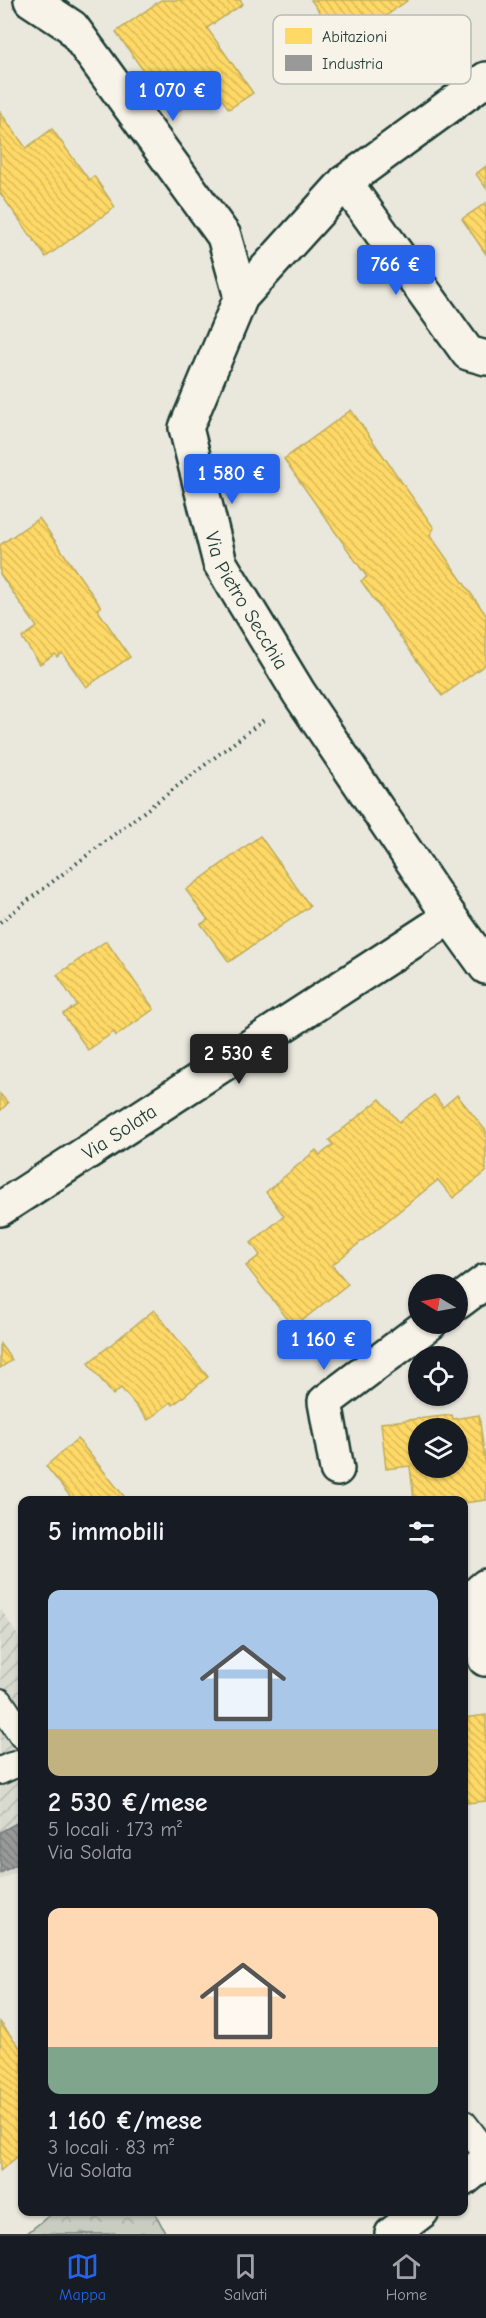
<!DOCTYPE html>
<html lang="it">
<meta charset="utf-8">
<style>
:root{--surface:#171b24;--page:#242831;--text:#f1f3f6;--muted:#9ea1a6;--line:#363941;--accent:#2563eb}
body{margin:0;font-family:"Comic Neue",sans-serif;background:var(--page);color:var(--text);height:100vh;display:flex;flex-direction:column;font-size:22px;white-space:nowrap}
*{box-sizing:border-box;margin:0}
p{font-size:20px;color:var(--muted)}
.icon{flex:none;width:33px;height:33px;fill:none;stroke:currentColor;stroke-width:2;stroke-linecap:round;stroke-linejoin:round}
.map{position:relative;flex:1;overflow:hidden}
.drawer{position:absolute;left:18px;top:1496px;width:450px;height:720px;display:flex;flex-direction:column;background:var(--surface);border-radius:12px;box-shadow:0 2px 4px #0004}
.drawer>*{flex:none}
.needle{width:39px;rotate:280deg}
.buttons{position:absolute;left:408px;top:1274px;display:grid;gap:12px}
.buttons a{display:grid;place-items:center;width:60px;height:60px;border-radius:50%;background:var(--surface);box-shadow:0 2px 4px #0004;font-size:30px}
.price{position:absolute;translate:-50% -51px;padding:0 14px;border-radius:6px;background:var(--accent);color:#fff;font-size:20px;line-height:39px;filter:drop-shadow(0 2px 3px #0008)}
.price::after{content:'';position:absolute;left:50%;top:36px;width:18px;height:14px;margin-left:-9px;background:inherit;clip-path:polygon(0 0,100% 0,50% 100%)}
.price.current{background:#222;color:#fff}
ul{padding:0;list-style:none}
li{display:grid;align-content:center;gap:12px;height:318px;padding:0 30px}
li span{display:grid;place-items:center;height:186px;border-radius:12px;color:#555}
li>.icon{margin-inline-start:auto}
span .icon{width:108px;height:108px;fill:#fffc;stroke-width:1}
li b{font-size:26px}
h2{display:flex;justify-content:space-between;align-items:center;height:72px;padding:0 30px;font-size:26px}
.menu{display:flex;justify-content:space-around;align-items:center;height:84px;border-top:2px solid var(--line);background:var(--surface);font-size:16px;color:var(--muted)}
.menu a{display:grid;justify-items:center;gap:3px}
.menu .current{color:var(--accent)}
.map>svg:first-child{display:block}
</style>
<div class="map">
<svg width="486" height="2234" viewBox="0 0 486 2234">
<defs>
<pattern id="industrial-furrows" width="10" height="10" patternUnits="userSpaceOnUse" patternTransform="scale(1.5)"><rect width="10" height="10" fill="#d9dacf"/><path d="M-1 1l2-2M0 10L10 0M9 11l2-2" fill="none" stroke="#babcb2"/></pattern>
<pattern id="park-crowns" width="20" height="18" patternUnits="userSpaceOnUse" patternTransform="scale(1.5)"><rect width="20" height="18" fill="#c8ccc1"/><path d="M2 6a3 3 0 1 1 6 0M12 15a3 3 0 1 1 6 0" fill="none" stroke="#abb0a6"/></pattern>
<pattern id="homes-back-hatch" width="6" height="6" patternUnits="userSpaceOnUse" patternTransform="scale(1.5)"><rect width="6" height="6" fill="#ffd966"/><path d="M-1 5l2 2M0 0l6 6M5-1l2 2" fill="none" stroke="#dabb59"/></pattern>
<pattern id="industry-back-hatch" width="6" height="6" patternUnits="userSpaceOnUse" patternTransform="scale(1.5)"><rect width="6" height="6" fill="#999"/><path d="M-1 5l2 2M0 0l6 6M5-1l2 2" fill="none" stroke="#7c7e7e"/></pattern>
</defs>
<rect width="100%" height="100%" fill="#eae8dd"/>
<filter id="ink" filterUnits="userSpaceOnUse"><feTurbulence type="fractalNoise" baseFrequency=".0167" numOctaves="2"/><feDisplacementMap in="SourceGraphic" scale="12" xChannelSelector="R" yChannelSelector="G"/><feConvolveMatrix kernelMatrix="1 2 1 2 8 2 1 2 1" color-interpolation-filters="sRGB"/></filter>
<g filter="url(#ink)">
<!-- industrial -->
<path fill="url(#industrial-furrows)" d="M0,1608L22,1642V1869L0,1880Z"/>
<!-- park -->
<path fill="url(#park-crowns)" stroke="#74847a" stroke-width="1.5" d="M55,2211H154L166,2234H26Z"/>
<!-- homes -->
<g fill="url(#homes-back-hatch)" stroke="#bcaa57" stroke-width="1.5" fill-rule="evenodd">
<path d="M161,0H240L243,4L207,28L253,93L229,109L213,87L174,114L116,32Z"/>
<path d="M311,0H408L344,46Z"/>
<path d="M0,112L26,148L52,129L89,180L94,176L115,207L46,257L0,193Z"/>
<path d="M486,166V188L476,174Z"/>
<path d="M486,203V254L462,219Z"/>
<path d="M351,410L434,528L430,535L486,615V664L442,696L361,581L367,577L284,459Z"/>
<path d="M39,518L101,607L97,609L130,657L86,687L62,653L57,657L55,654L40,664L22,638L37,627L0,574V545Z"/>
<path d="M260,836L310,906L229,962L201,924L208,920L186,890Z"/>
<path d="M106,941L154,1009L116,1036L114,1032L88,1050L63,1014L77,1005L57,975Z"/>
<path d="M0,1094L8,1103L0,1111Z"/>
<path d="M434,1095L443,1107L457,1095L486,1131V1172L453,1198L438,1180L332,1265L348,1284L294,1327L246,1266L260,1255L251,1243L284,1216L266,1192L316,1150L320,1155L333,1145L329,1140L380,1099L399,1122Z"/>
<path d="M154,1310L208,1377L173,1405L171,1402L148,1420L121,1388L113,1395L88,1363Z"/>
<path d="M0,1344L12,1360L0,1368Z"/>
<path d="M452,1415L453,1419L479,1415L486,1468V1500L464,1503V1500H414L410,1466L386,1469L381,1423ZM418,1428H458V1467H418Z"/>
<path d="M77,1439L80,1442L127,1500H73L46,1466Z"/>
<path d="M486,1715V1801L467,1803L466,1797H464V1718Z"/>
<path d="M0,2022L22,2050V2153L0,2171Z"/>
</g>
<!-- industry -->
<path fill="url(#industry-back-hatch)" stroke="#747d7b" stroke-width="1.5" d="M22,1820V1862L0,1873V1832Z"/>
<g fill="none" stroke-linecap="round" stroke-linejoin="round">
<!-- service casing -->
<g stroke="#1f3d34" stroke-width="30">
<g id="service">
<path d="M0,1702L22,1735"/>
<path d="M0,1771L11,1766L22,1763"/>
<path d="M464,2124L486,2153"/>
</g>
</g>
<!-- minor casing -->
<g stroke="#1f3d34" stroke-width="38">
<g id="minor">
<path d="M31,0L72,27L224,236L241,297"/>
<path id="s1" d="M486,79L345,182L241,297L186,428L220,563L299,693L450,917L486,967"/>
<path d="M345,182L468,353L486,358"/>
<path id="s2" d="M0,1209L450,917"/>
<path d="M458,1302L486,1281"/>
<path d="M337,1469L325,1402L430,1323"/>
<path d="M485,1659L480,1591L486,1586"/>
</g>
</g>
<!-- tertiary casing -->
<g stroke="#1f3d34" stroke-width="38">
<g id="tertiary">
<path d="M464,2179L486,2161"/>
<path d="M392,2234L422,2211"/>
</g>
</g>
<!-- path -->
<path stroke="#1f3d34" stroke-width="4" stroke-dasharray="1.5 4.5" stroke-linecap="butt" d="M0,922L265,719"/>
<!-- service -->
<use href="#service" stroke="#f7f3e8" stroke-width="26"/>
<!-- minor -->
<use href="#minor" stroke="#f7f3e8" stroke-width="33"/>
<!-- tertiary -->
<use href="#tertiary" stroke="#f7f3e8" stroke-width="33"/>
</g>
</g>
<g text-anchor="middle" stroke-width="6" stroke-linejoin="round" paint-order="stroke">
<!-- street labels -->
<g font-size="20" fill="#1f3d34" stroke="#f7f3e8">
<text dy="7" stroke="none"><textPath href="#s1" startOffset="656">Via Pietro Secchia</textPath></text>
<text dy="7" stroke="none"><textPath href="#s2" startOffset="142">Via Solata</textPath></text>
</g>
</g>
<!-- legend -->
<rect x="273" y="15" width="198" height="69" rx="9" fill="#f7f3e8" stroke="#b6bcb2" stroke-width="1.5"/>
<rect x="285" y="28" width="27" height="16" fill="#ffd966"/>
<rect x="285" y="55" width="27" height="16" fill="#999"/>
<g font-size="16" fill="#1f3d34">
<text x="322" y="42">Abitazioni</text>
<text x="322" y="69">Industria</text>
</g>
</svg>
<div class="buttons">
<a><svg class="needle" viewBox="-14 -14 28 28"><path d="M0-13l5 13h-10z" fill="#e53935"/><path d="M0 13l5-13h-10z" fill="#9ea1a6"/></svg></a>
<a><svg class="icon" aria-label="locate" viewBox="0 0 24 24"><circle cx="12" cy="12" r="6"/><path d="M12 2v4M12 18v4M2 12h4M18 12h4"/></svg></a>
<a><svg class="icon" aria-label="layers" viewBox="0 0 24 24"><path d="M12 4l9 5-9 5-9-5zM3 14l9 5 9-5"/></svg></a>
</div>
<b class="price" style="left:173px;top:122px">1 070 €</b>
<b class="price" style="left:396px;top:296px">766 €</b>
<b class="price" style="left:232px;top:505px">1 580 €</b>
<b class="price current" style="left:239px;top:1085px">2 530 €</b>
<b class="price" style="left:324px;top:1371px">1 160 €</b>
<section class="drawer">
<h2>5 immobili<svg class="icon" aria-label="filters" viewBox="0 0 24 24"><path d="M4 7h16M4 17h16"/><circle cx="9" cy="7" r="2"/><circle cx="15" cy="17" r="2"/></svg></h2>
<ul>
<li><span style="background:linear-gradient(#a9c7e8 75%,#c2b280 0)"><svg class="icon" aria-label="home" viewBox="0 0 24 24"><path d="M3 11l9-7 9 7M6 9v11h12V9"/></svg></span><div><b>2 530 €/mese</b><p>5 locali · 173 m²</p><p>Via Solata</p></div></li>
<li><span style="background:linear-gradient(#ffd9b3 75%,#7fa58c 0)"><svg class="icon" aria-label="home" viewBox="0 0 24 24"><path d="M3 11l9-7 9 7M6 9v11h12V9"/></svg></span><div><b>1 160 €/mese</b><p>3 locali · 83 m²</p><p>Via Solata</p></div></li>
</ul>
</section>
</div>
<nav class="menu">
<a class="current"><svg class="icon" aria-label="map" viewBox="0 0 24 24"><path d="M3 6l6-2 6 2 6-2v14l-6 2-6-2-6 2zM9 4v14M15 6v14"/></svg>Mappa</a>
<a><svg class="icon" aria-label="saved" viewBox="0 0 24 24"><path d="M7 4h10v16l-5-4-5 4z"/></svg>Salvati</a>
<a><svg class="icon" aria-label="home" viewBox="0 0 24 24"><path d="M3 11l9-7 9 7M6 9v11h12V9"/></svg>Home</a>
</nav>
